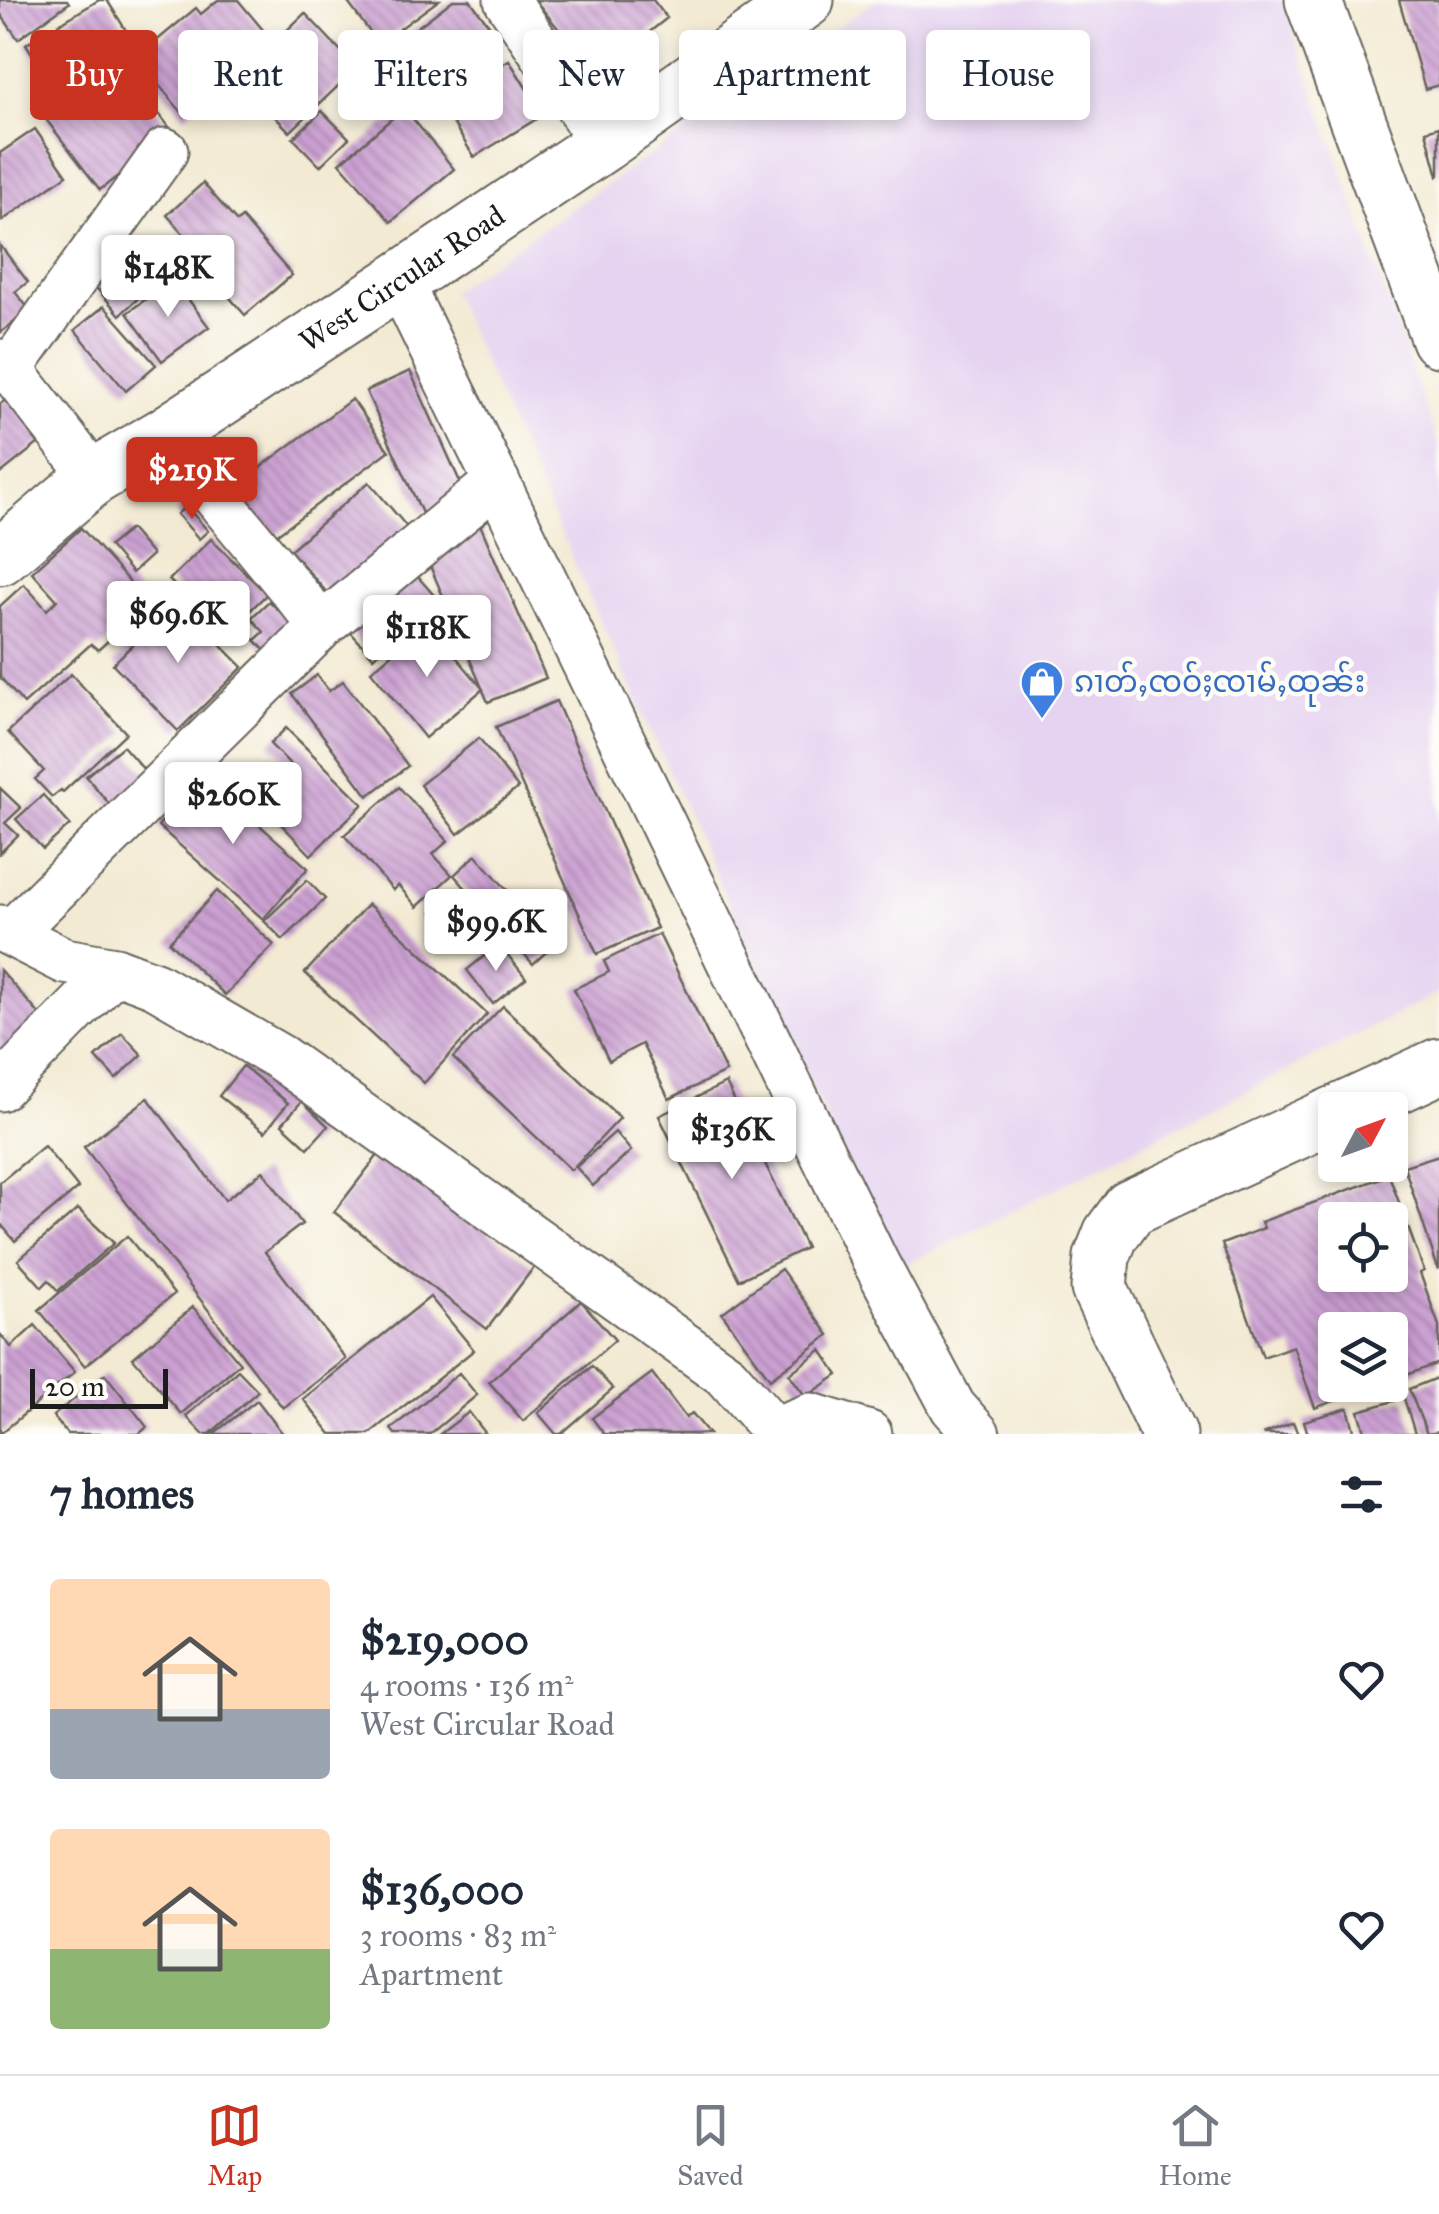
<!DOCTYPE html>
<meta charset="utf-8">
<style>
:root{--surface:#fff;--page:#f6f6f7;--text:#1f2937;--muted:#747a83;--line:#e0e1e3;--accent:#c8321e}
body{margin:0;font-family:"IM FELL Great Primer","Noto Sans Myanmar",serif;background:var(--page);color:var(--text);height:100vh;display:flex;flex-direction:column;font-size:38px;white-space:nowrap}
*{box-sizing:border-box;margin:0}
p{font-size:32px;color:var(--muted)}
.icon{flex:none;width:55px;height:55px;fill:none;stroke:currentColor;stroke-width:2;stroke-linecap:round;stroke-linejoin:round}
.map{position:relative;height:1434px;overflow:hidden}
.details{display:flex;flex-direction:column;background:var(--surface);flex:1}
.details>*{flex:none}
.banner{position:absolute;left:30px;top:30px;width:1380px;height:90px;display:flex;gap:20px}
.needle{width:65px;rotate:49deg}
.buttons{position:absolute;left:1318px;top:1092px;display:grid;gap:20px}
.buttons a{display:grid;place-items:center;width:90px;height:90px;border-radius:10px;background:var(--surface);box-shadow:0 5px 15px #0003;font-size:50px}
.scale{position:absolute;left:30px;bottom:25px;width:138px;box-sizing:border-box;padding-left:10px;border:5px solid #1c1c1c;border-top:0;font-size:28px;line-height:35px;white-space:nowrap;color:#1c1c1c;-webkit-text-stroke:8px #fdfcf7;paint-order:stroke}
.price{position:absolute;translate:-50% -85px;padding:0 22px;border-radius:10px;background:#fff;color:#222;font-size:32px;line-height:65px;filter:drop-shadow(0 2px 5px #0008)}
.price::after{content:'';position:absolute;left:50%;top:60px;width:30px;height:22px;margin-left:-15px;background:inherit;clip-path:polygon(0 0,100% 0,50% 100%)}
.price.selected{background:var(--accent);color:#fff}
ul{padding:0;list-style:none}
li{display:flex;align-items:center;gap:30px;height:250px;padding:0 50px}
li span{display:grid;place-items:center;flex:none;width:280px;height:200px;border-radius:10px;color:#555}
li>.icon{margin-inline-start:auto}
span .icon{width:120px;height:120px;fill:#fffc;stroke-width:1}
li b{font-size:42px}
h2{display:flex;justify-content:space-between;align-items:center;height:120px;padding:0 50px;font-size:42px}
.pill{padding:0 35px;border-radius:10px;background:var(--surface);box-shadow:0 5px 15px #0003;font-size:35px;line-height:90px}
.pill.selected{background:var(--accent);color:#fff}
.menu{display:flex;justify-content:space-around;align-items:center;height:140px;border-top:2px solid var(--line);background:var(--surface);font-size:28px;color:var(--muted)}
.menu a{display:grid;justify-items:center;gap:5px}
.menu .selected{color:var(--accent)}
.map>svg:first-child{display:block}
</style>
<div class="map">
<svg width="1439" height="1434" viewBox="0 0 1439 1434">
<defs>
<pattern id="building-back-hatch" width="6" height="6" patternUnits="userSpaceOnUse" patternTransform="scale(2.5)"><rect width="6" height="6" fill="#cca1d3"/><path d="M-1 5l2 2M0 0l6 6M5-1l2 2" fill="none" stroke="#a582aa"/></pattern>
</defs>
<rect width="100%" height="100%" fill="#fdfcf7"/>
<filter id="ink" filterUnits="userSpaceOnUse"><feTurbulence type="fractalNoise" baseFrequency=".01" numOctaves="2"/><feDisplacementMap in="SourceGraphic" scale="20" xChannelSelector="R" yChannelSelector="G"/><feConvolveMatrix kernelMatrix="1 2 1 2 8 2 1 2 1" color-interpolation-filters="sRGB"/></filter>
<filter id="wash" filterUnits="userSpaceOnUse"><feTurbulence type="fractalNoise" baseFrequency=".0048" numOctaves="4" result="noise"/><feDisplacementMap in="SourceGraphic" scale="40" xChannelSelector="R" yChannelSelector="G"/><feGaussianBlur stdDeviation="2.25" result="paint"/><feColorMatrix in="noise" values="0 0 0 0 0 0 0 0 0 0 0 0 0 0 0 0 0 1.4 0 .05"/><feComposite in="paint" operator="in"/></filter>
<g filter="url(#wash)">
<rect width="100%" height="100%" fill="#f3ead3"/>
<!-- built -->
<path fill="#e5d3f1" d="M877,0H1282L1439,446V993L895,1270L451,291Z"/>
<g id="blocks">
<!-- building -->
<g fill="url(#building-back-hatch)" fill-rule="evenodd">
<path d="M0,0H67L69,3L18,39L0,13Z"/>
<path d="M99,0H107L137,48L59,96L26,44Z"/>
<path d="M218,0H238L269,37L242,61L245,65L185,116L136,58L196,8L201,14Z"/>
<path d="M346,0H439L379,44Z"/>
<path d="M453,0H470L495,33L433,80L402,39Z"/>
<path d="M535,0H653L667,18L596,75Z"/>
<path d="M1399,0H1439V85L1425,89Z"/>
<path d="M305,13L357,68L290,132L237,78Z"/>
<path d="M509,60L543,115L474,157L440,102Z"/>
<path d="M119,62L173,132L100,190L45,118Z"/>
<path d="M404,108L454,169L391,222L340,163Z"/>
<path d="M322,111L349,138L320,166L293,138Z"/>
<path d="M1439,127V175L1438,176L1426,131Z"/>
<path d="M35,129L67,175L2,221L0,153Z"/>
<path d="M203,183L237,222L242,218L292,275L245,315L196,259L201,254L167,215Z"/>
<path d="M147,238L172,267L120,315L94,285Z"/>
<path d="M0,245L28,282L15,292L30,310L0,333Z"/>
<path d="M173,279L209,327L162,361L127,313Z"/>
<path d="M104,306L156,365L126,391L75,330Z"/>
<path d="M410,371L465,493L422,513L366,391Z"/>
<path d="M11,396L44,439L0,474V404Z"/>
<path d="M352,399L389,451L268,541L230,490Z"/>
<path d="M369,482L407,527L329,595L290,550Z"/>
<path d="M186,506L208,531L199,539L177,514Z"/>
<path d="M479,522L546,678L488,702L422,547Z"/>
<path d="M81,528L149,604L98,650L91,644L24,704L0,677V606L24,584L47,610L57,600L32,572Z"/>
<path d="M130,529L152,555L132,573L109,546Z"/>
<path d="M211,539L267,594L225,635L169,580Z"/>
<path d="M411,569L438,600L373,657L346,627Z"/>
<path d="M177,601L243,667L178,731L113,664Z"/>
<path d="M269,601L304,634L275,661L255,640L264,632L251,618Z"/>
<path d="M428,623L483,689L425,738L371,671Z"/>
<path d="M71,674L126,733L63,792L61,790L52,797L35,779L44,771L8,732Z"/>
<path d="M317,675L329,691L343,681L408,766L368,796L292,694Z"/>
<path d="M556,701L657,928L597,954L496,727Z"/>
<path d="M286,728L363,804L311,855L257,799L292,766L270,744Z"/>
<path d="M479,738L518,788L458,834L420,785Z"/>
<path d="M123,746L152,779L115,811L86,776Z"/>
<path d="M203,775L308,868L263,919L158,826Z"/>
<path d="M399,787L448,841L433,854L452,875L417,907L398,885L393,890L344,835Z"/>
<path d="M0,788L21,808L5,823L18,835L0,853Z"/>
<path d="M43,795L70,825L43,849L16,819Z"/>
<path d="M476,855L555,944L533,964L454,875Z"/>
<path d="M307,880L325,899L283,940L264,921Z"/>
<path d="M217,891L274,945L225,995L169,942Z"/>
<path d="M453,894L486,930L465,949L432,912Z"/>
<path d="M368,904L487,1014L424,1083L305,973Z"/>
<path d="M659,934L726,1072L669,1099L642,1044L609,1061L574,989L609,972L604,961Z"/>
<path d="M499,944L526,978L493,1004L467,970Z"/>
<path d="M0,970L47,1023L0,1064Z"/>
<path d="M503,1006L620,1118L571,1170L453,1058Z"/>
<path d="M122,1033L142,1055L116,1079L96,1057Z"/>
<path d="M243,1066L288,1103L265,1132L219,1096Z"/>
<path d="M726,1083L806,1248L739,1280L659,1116Z"/>
<path d="M148,1098L225,1200L263,1171L302,1224L265,1252L346,1359L283,1408L84,1147Z"/>
<path d="M302,1101L328,1126L308,1148L282,1124Z"/>
<path d="M615,1132L631,1151L593,1186L576,1167Z"/>
<path d="M44,1146L78,1188L15,1241L0,1223V1182Z"/>
<path d="M382,1150L534,1267L487,1329L334,1212Z"/>
<path d="M1439,1155V1268L1438,1269L1404,1166Z"/>
<path d="M1389,1175L1424,1271L1420,1273L1439,1326V1363L1390,1381V1330H1335V1385H1377L1315,1408L1293,1346L1263,1357L1222,1244L1264,1228L1261,1222ZM1335,1220H1390V1275H1335Z"/>
<path d="M78,1209L114,1243L58,1291L49,1280L42,1287L18,1260Z"/>
<path d="M127,1236L174,1294L85,1366L39,1310Z"/>
<path d="M781,1269L829,1335L770,1379L722,1313Z"/>
<path d="M430,1297L474,1350L369,1434H331L303,1399Z"/>
<path d="M581,1301L615,1340L523,1421L489,1382Z"/>
<path d="M193,1307L240,1363L181,1414L133,1358Z"/>
<path d="M35,1325L75,1372L0,1434V1334L11,1347Z"/>
<path d="M821,1350L838,1375L806,1397L789,1374Z"/>
<path d="M592,1366L613,1389L561,1434H556L538,1413Z"/>
<path d="M238,1370L258,1391L210,1434H203L186,1416Z"/>
<path d="M459,1373L477,1395L430,1434H395L391,1429Z"/>
<path d="M652,1373L686,1418L692,1413L709,1434H604L592,1418Z"/>
<path d="M105,1374L147,1427L139,1434H67L53,1416Z"/>
<path d="M1439,1377V1432L1427,1434L1409,1389Z"/>
<path d="M1404,1398L1415,1434H1366L1359,1411Z"/>
<path d="M257,1400L283,1434H213Z"/>
<path d="M1348,1408L1355,1434H1308L1304,1421Z"/>
<path d="M469,1412L486,1434H440Z"/>
<path d="M1293,1422L1298,1434H1263Z"/>
</g>
</g>
</g>
<g filter="url(#ink)">
<use href="#blocks" fill-opacity="0" stroke="#67645c" stroke-width="2.5"/>
<g fill="none" stroke-linecap="round" stroke-linejoin="round">
<!-- minor casing -->
<g stroke="#67645c" stroke-width="49">
<g id="minor">
<path d="M507,0L603,144"/>
<path d="M399,281L876,1263L953,1407L977,1434"/>
<path d="M0,362L10,369L94,477"/>
<path d="M10,369L165,151"/>
<path d="M165,435L322,626"/>
<path d="M0,928L65,961L115,970L155,985L281,1058L727,1376L774,1430L811,1416L869,1434"/>
<path d="M11,933L322,626L497,482"/>
<path d="M0,1088L115,970"/>
</g>
</g>
<!-- tertiary casing -->
<g stroke="#67645c" stroke-width="59">
<g id="tertiary">
<path d="M1313,0L1439,339"/>
<path id="s1" d="M0,557L94,477L165,435L399,281L603,144L806,0"/>
<path d="M1344,1110L1439,1066"/>
<path d="M1169,1434L1099,1288L1102,1257L1111,1234L1130,1208L1335,1114"/>
</g>
</g>
<!-- minor -->
<use href="#minor" stroke="#fff" stroke-width="45"/>
<!-- tertiary -->
<use href="#tertiary" stroke="#fff" stroke-width="55"/>
</g>
</g>
<!-- icons -->
<defs>
<g id="shop-pin" transform="scale(2.25)"><path d="M0 17L-7.5 6A9.5 9.5 0 1 1 7.5 6Z" fill="#3f7fe0" stroke="#fdfcf7"/><path d="M-5-2.5h2.3a2.7 3.5 0 0 1 5.4 0H5L5.5 6h-11ZM-1.5-2.5h3a1.5 2.3 0 0 0-3 0Z" fill="#fff"/></g>
</defs>
<g fill-rule="evenodd">
<use href="#shop-pin" x="1042" y="682"/>
</g>
<g text-anchor="middle" stroke-width="9" stroke-linejoin="round" paint-order="stroke">
<!-- street labels -->
<g font-size="30" fill="#1c1c1c" stroke="#fdfcf7">
<text dy="10" stroke="none"><textPath href="#s1" startOffset="490">West Circular Road</textPath></text>
</g>
<!-- shop labels -->
<g font-size="30" fill="#366cbe" stroke="#fdfcf7" text-anchor="start">
<text x="1074" y="692">ၵၢတ်ႇၸဝ်ႈၸၢမ်ႇထုၼ်း</text>
</g>
</g>
</svg>
<div class="buttons">
<a><svg class="needle" viewBox="-14 -14 28 28"><path d="M0-13l5 13h-10z" fill="#e53935"/><path d="M0 13l5-13h-10z" fill="#747a83"/></svg></a>
<a><svg class="icon" aria-label="locate" viewBox="0 0 24 24"><circle cx="12" cy="12" r="6"/><path d="M12 2v4M12 18v4M2 12h4M18 12h4"/></svg></a>
<a><svg class="icon" aria-label="layers" viewBox="0 0 24 24"><path d="M12 4l9 5-9 5-9-5zM3 14l9 5 9-5"/></svg></a>
</div>
<div class="scale">20 m</div>
<b class="price" style="left:168px;top:320px">$148K</b>
<b class="price selected" style="left:192px;top:522px">$219K</b>
<b class="price" style="left:178px;top:666px">$69.6K</b>
<b class="price" style="left:427px;top:680px">$118K</b>
<b class="price" style="left:233px;top:847px">$260K</b>
<b class="price" style="left:496px;top:974px">$99.6K</b>
<b class="price" style="left:732px;top:1182px">$136K</b>
<div class="banner">
<a class="pill selected">Buy</a>
<a class="pill">Rent</a>
<a class="pill">Filters</a>
<a class="pill">New</a>
<a class="pill">Apartment</a>
<a class="pill">House</a>
</div>
</div>
<section class="details">
<h2>7 homes<svg class="icon" aria-label="filters" viewBox="0 0 24 24"><path d="M4 7h16M4 17h16"/><circle cx="9" cy="7" r="2"/><circle cx="15" cy="17" r="2"/></svg></h2>
<ul>
<li><span style="background:linear-gradient(#ffd9b3 65%,#9aa5b1 0)"><svg class="icon" aria-label="home" viewBox="0 0 24 24"><path d="M3 11l9-7 9 7M6 9v11h12V9"/></svg></span><div><b>$219,000</b><p>4 rooms · 136 m²</p><p>West Circular Road</p></div><svg class="icon" aria-label="heart" viewBox="0 0 24 24"><path d="M12 20l-8-8c-3-5 5-10 8-4 3-6 11-1 8 4z"/></svg></li>
<li><span style="background:linear-gradient(#ffd9b3 60%,#8fb573 0)"><svg class="icon" aria-label="home" viewBox="0 0 24 24"><path d="M3 11l9-7 9 7M6 9v11h12V9"/></svg></span><div><b>$136,000</b><p>3 rooms · 83 m²</p><p>Apartment</p></div><svg class="icon" aria-label="heart" viewBox="0 0 24 24"><path d="M12 20l-8-8c-3-5 5-10 8-4 3-6 11-1 8 4z"/></svg></li>
</ul>
</section>
<nav class="menu">
<a class="selected"><svg class="icon" aria-label="map" viewBox="0 0 24 24"><path d="M3 6l6-2 6 2 6-2v14l-6 2-6-2-6 2zM9 4v14M15 6v14"/></svg>Map</a>
<a><svg class="icon" aria-label="saved" viewBox="0 0 24 24"><path d="M7 4h10v16l-5-4-5 4z"/></svg>Saved</a>
<a><svg class="icon" aria-label="home" viewBox="0 0 24 24"><path d="M3 11l9-7 9 7M6 9v11h12V9"/></svg>Home</a>
</nav>
